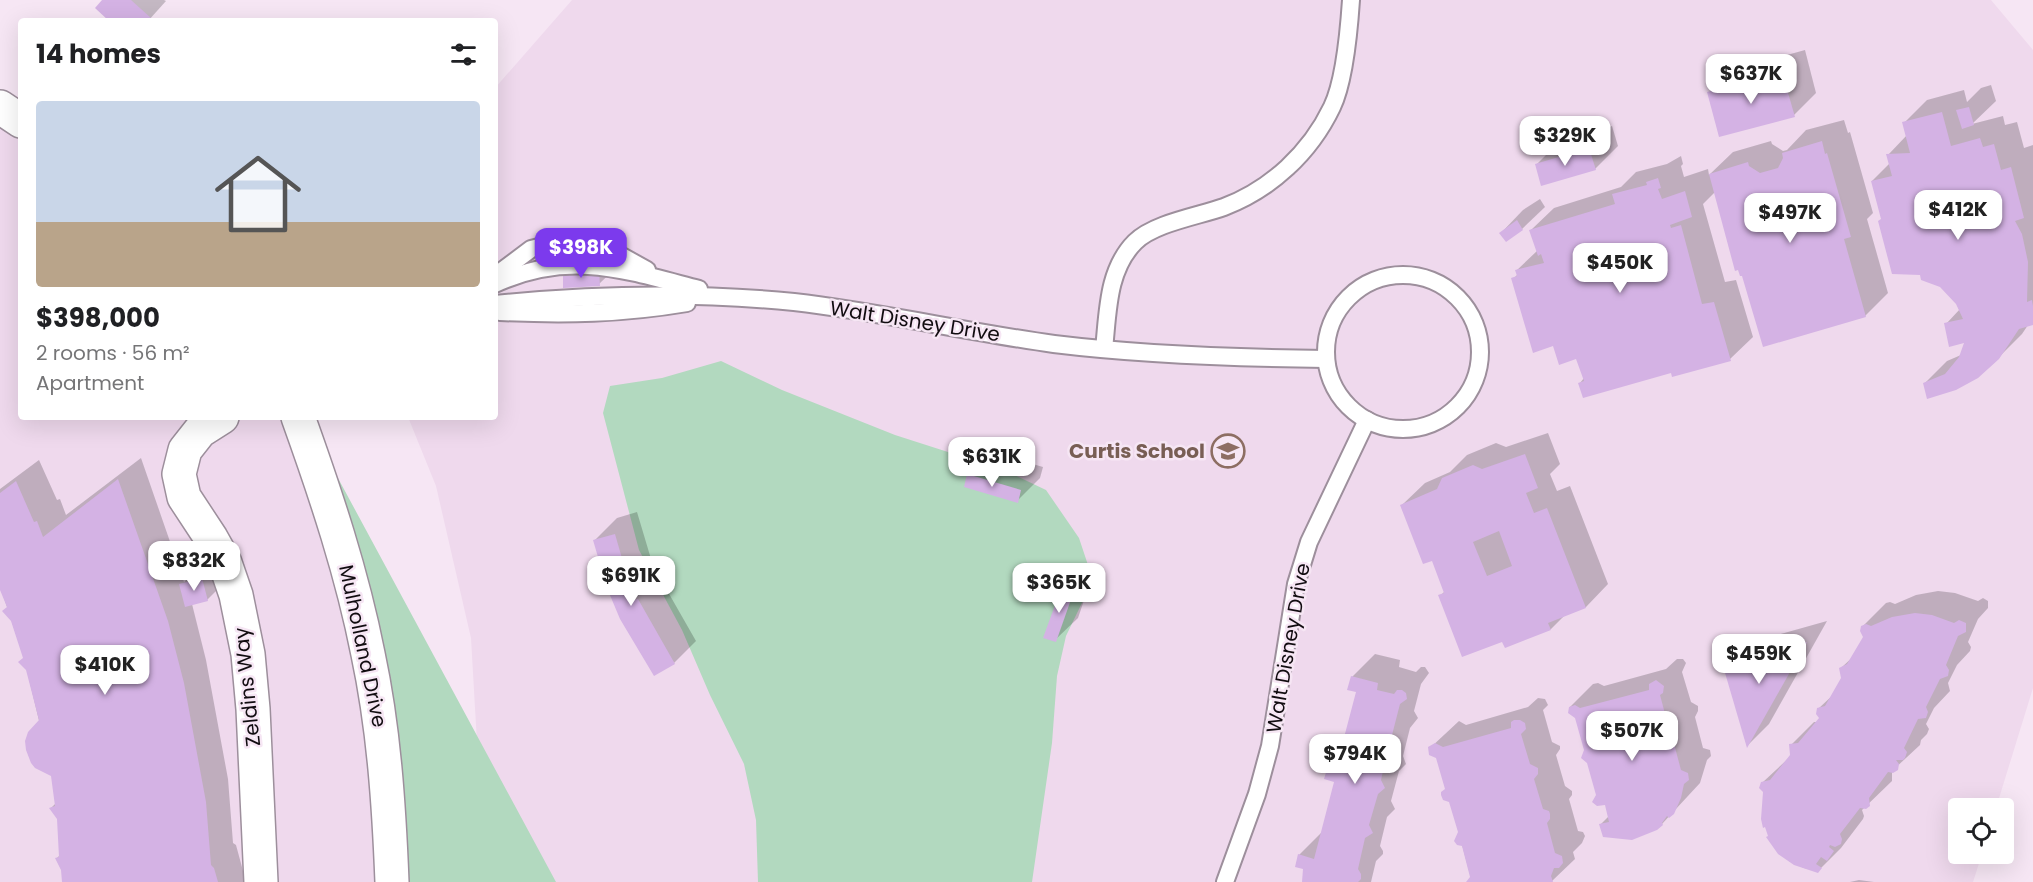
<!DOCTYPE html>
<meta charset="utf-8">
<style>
:root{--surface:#fff;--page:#f2f2f2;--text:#202124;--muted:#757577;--line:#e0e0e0;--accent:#7c3aed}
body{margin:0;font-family:Poppins,sans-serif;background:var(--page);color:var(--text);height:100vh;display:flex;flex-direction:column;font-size:22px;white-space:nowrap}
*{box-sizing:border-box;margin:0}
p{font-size:20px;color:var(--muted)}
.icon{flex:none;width:33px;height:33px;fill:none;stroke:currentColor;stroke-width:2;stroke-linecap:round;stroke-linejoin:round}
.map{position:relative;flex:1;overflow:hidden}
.sheet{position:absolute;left:18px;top:18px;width:480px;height:402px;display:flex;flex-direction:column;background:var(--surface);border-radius:6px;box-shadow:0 6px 24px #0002}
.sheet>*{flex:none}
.tools{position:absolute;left:1948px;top:798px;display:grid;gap:12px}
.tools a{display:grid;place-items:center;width:66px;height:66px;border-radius:6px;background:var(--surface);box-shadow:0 6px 24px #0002;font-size:30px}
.price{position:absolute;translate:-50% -51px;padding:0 14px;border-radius:12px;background:#fff;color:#222;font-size:20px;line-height:39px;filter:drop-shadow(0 2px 3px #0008)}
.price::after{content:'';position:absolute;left:50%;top:36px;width:18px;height:14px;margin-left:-9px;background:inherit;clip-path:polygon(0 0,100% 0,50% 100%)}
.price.selected{background:var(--accent);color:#fff}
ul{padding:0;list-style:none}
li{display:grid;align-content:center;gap:12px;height:318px;padding:0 18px}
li+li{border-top:2px solid var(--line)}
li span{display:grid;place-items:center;height:186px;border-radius:6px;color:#555}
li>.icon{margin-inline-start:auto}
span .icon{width:108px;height:108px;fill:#fffc;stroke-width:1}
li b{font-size:26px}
h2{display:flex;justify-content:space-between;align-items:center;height:72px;padding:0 18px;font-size:26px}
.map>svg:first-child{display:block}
</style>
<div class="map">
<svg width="2033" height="882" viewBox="0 0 2033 882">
<rect width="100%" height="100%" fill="#f6e6f4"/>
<!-- built -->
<g fill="#efd9ed">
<path d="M572,0H1991L2033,50V688L1996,808H1959V854H1982L1973,882H485L471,638L436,486L408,417H495V88Z"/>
<path d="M0,107L21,121V417H295L381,732L392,882H0Z"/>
</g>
<!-- green -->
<g fill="#b2d9bf">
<path d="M721,361L782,390L895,435L1004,470L1046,490L1079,538L1093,580L1066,636L1057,676L1052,743L1032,882H758L756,820L744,764L710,695L682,630L639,550L603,413L610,386L662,378Z"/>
<path d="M305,417L556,882H392L389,809Z"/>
</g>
<!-- shadow -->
<g fill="#0003">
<path d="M104,0H164L166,1L148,21H112Z"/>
<path d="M1805,50L1816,93L1794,115L1709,93L1732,70Z"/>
<path d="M1991,85L1996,101L1972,124L2003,116L2005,125L2017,122L2024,148L2033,145V323L2028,325L2022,334L1998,358L1924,384L1947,361L1961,355L1966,341L1946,324L1960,309L1957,303L1883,218L1872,181L1890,163L1888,155L1907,135L1904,123L1927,100L1964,90L1967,102L1981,88Z"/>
<path d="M1844,120L1848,133L1850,132L1873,213L1867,219L1888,293L1865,316L1743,274L1715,192L1703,204L1725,282L1736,280L1753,337L1730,359L1672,371L1580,383L1584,378L1577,357L1554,344L1513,279L1518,274L1516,271L1538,250L1531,230L1554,208L1621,187L1636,172L1667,164L1681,156L1683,164L1681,166L1684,177L1708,169L1709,175L1733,152L1771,141L1772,144L1783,151L1787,150L1806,130Z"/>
<path d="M1612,126L1618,146L1595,169L1536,165L1559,142Z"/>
<path d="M1540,199L1545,207L1522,229L1501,233L1523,210Z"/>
<path d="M621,248L622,262L599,284L564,273L587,250Z"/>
<path d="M1548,433L1560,464L1550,474L1557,491L1570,486L1608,584L1586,607L1565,615L1551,629L1503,640L1440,596L1445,591L1433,559L1402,505L1425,483L1450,472L1467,455L1496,443L1506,447Z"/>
<path d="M991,452L1043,467L1040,478L1017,501L969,475Z"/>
<path d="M141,458L184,582L197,569L217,563L223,584L207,600L192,604L206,660L228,779L233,843L236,845L246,882H64L63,870L57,858L60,855L58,819L51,808L56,803L52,775L24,658L0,586V489L39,460L57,500L60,499L66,515Z"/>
<path d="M637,512L657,579L660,578L696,641L674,663L595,540L617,518Z"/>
<path d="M1086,564L1095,568L1078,618L1055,640L1063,586Z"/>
<path d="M1938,591L1955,593L1978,601L1983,598L1988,601V608L1978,619L1968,642L1971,647L1970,651L1957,665L1948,683L1950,691L1934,708L1926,724L1929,729L1927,734L1921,740L1920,745L1892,771V781L1862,810L1864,816L1863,819L1841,848L1818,871L1804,868L1789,861L1774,847L1763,782L1792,755L1791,745L1814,722H1818L1821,718L1818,709L1834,694L1843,678L1841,668L1855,655L1865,637L1863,626L1886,603L1890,602L1895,604L1916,595Z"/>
<path d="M1827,621L1769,724L1747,746L1725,666L1748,643Z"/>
<path d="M1375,654L1400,660L1399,667L1416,672L1421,667H1425L1429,673L1421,684L1414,711L1418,718L1410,728L1403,756L1406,764L1399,771L1391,801L1395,809L1387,817L1380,846L1383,851V854L1376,861L1371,882H1304V868L1299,855L1323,831L1336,781L1329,767L1341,755L1358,691L1352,677Z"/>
<path d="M1677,659H1683L1686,663L1682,672L1691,702L1698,706V711L1695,717L1703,748L1710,750L1711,756L1707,760L1700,783L1662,824H1601L1609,816L1606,803L1598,795L1576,717L1570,707L1593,684L1598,683L1604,686L1666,669Z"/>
<path d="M1538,698L1545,699L1548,705L1543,710L1552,742L1560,746V749L1556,755L1565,786L1572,791V795L1569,799L1578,831L1583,832L1585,836L1582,843L1573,852L1575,859L1552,881L1468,882L1471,878L1438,756L1430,748L1459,721L1466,725L1528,707Z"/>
<path d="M1859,880L1874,882H1850Z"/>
</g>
<!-- building -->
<g fill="#d4b2e4" fill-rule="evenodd">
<path d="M102,0H131L151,18L148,21H109L95,8Z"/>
<path d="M1782,72L1795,117L1719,137L1707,92Z"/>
<path d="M1969,107L1974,125L1962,129L1956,110Z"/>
<path d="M1942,112L1951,146L1980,138L1983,147L1994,144L2001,170L2011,167L2024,218L2015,221L2022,234L2028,262L2027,302L2032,300L2033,306V325L2019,329L1999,359L1978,378L1956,390L1927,399L1923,383L1945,374L1959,357L1964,343L1949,347L1944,323L1963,319L1956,304L1940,287L1921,280L1920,275L1892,274L1878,221L1881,219L1871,181L1892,176L1886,154L1910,153L1902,122Z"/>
<path d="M1822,141L1825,154L1827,153L1851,237L1844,239L1866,317L1763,347L1742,276H1740L1738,270L1735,271L1709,174L1748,162L1749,166L1760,173L1778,168L1783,158L1782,153Z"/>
<path d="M1589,148L1596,170L1541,186L1535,164Z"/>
<path d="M1658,178L1661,188L1658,189L1662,199L1685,191L1692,217L1670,225L1671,228L1681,225L1702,304L1714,302L1731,361L1672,377L1671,373L1583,398L1578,383L1584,381L1576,359L1559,365L1553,346L1533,353L1511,278L1517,276L1515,270L1544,263L1541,254L1538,256L1529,230L1615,204L1612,194L1647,185L1646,182Z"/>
<path d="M1517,220L1523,230L1506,242L1499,233Z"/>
<path d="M599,270L600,286L563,288V272Z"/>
<path d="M1525,454L1538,488L1526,493L1534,513L1547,508L1586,608L1548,623L1551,630L1505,648L1502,642L1462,657L1438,595L1444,593L1432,561L1423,564L1400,505L1437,489L1442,478L1473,465L1482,469ZM1499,531L1512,566L1487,576L1473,542Z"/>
<path d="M967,474L1021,490L1018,503L964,487Z"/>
<path d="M118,479L168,621L184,683L206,802L211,865L214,868L218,882H62L61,870L55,858L59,857L57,819L49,808L55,806L51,776L35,768L31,763L26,750L25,741L28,732L39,720L26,670L18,662L23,658L11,621L2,611L7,607L0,590V493L16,481L34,522L37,521L43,537Z"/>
<path d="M615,534L634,600L638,599L675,664L654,676L620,619L607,588L593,540Z"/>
<path d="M202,578L208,601L185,607L179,584Z"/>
<path d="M1062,586L1074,591L1056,642L1043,638Z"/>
<path d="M1915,613L1932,615L1954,623L1959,620L1966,623V632L1958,636L1946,665L1949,670L1948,676L1940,679L1926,707L1928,712L1926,718L1918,719L1904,748L1907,752L1905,758L1903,760H1896L1899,764L1898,770L1893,773L1888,772L1869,798L1870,806L1866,809L1860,808L1840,834L1842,839L1841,844L1835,847L1830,845L1829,847L1834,851L1827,861L1821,857L1816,864L1822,868L1818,873L1794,865L1778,854L1766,837L1768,836L1765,827L1763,828L1761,819L1763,792L1759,788L1761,782L1770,780L1790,755L1789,744L1798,743L1819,718L1816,714L1817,708L1825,706L1841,678L1839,668L1847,664L1863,637L1860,631L1861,626L1866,624L1871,626L1892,617Z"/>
<path d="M1807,642L1747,748L1723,666Z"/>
<path d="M1351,676L1378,683L1377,690L1394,694L1397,690H1402L1406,693L1407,699L1400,704L1392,735L1396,742L1394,747L1388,749L1381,780L1385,788L1378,794L1369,825L1373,833L1365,838L1358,869L1361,874V879L1358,882H1302L1303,869L1295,867L1298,854L1314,859L1334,782L1324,779L1328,766L1336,768L1356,692L1347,690Z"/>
<path d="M1656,680L1664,686L1663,693L1660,695L1668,725L1676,729V735L1673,740L1681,770L1688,773L1689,780L1684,784L1681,798L1674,814L1669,818L1667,816L1662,823L1663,825L1657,830L1632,840L1603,837L1599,824L1609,822L1605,805L1597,806L1592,802L1596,795L1587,763L1581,758L1584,750L1575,718L1568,713L1569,707L1575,705L1580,708L1649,690V684Z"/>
<path d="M1514,720H1520L1525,723L1526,729L1521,734L1530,764L1538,768V774L1534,779L1543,809L1549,811L1550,814V819L1547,823L1555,853L1562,856L1563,863L1559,868H1554L1551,876L1553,882H1466L1470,877L1462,846L1457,845L1454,841L1458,832L1449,802L1443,800L1441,795V792L1445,789L1436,758L1429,755L1428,747L1435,743L1443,747L1511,728V722Z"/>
</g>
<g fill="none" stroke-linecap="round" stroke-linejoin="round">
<!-- service casing -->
<g stroke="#9d8f9c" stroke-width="20">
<g id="service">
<circle cx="1403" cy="352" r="77"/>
<path d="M495,276L531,249L563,241L602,245L647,270"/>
<path d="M495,284C569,250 625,270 699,289"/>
<path d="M495,304C595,294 694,292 794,302C881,312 967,332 1054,344C1144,355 1235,358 1326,359"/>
<path d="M500,312C565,315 622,314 687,303"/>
<path d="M1104,349C1108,313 1107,270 1135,242C1154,223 1199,216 1224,207C1271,189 1310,153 1332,107C1345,80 1349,30 1351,0"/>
<path d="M1225,882L1257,794L1270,746L1296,584L1309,542L1367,420"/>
</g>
</g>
<!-- minor casing -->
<g stroke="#9d8f9c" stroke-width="36">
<path id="minor" d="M222,417L200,431L185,450L179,474L184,497L211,538L225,563L236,595L248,654L253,709L261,882"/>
</g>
<!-- secondary casing -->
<g stroke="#9d8f9c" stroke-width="36">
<g id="secondary">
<path d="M0,107L21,121"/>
<path d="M298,417C326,495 352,573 368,654C384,729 389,806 392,882"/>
</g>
</g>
<!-- service -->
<use href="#service" stroke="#fff" stroke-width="16"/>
<!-- minor -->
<use href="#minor" stroke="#fff" stroke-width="33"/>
<!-- secondary -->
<use href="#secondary" stroke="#fff" stroke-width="33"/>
</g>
<!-- icons -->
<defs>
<g id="school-ring" transform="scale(1.725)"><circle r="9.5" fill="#f6e6f4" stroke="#8d6e63" stroke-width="1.5"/><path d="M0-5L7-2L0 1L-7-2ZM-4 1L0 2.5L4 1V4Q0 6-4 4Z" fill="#8d6e63"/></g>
</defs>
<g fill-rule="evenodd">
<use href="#school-ring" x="1228" y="451"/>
</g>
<g text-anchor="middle" stroke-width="5" stroke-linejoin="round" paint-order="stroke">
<!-- street labels -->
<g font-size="20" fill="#110c10" stroke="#f6e6f4">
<text transform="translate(915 321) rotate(9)" y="7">Walt Disney Drive</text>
<text transform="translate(363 646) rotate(78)" y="7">Mulholland Drive</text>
<text transform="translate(1288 648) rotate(-80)" y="7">Walt Disney Drive</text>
<text transform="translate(247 687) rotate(-96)" y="7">Zeldins Way</text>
</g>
<!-- education labels -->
<g font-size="20" font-weight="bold" fill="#785e54" stroke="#f6e6f4" text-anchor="end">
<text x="1205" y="458">Curtis School</text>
</g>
</g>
</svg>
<div class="tools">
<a><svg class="icon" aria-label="locate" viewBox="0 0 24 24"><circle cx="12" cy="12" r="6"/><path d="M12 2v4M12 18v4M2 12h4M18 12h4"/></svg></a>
</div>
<b class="price" style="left:1751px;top:105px">$637K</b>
<b class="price" style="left:1565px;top:167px">$329K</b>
<b class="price" style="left:1958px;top:241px">$412K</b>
<b class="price" style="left:1790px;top:244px">$497K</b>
<b class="price selected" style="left:581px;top:279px">$398K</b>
<b class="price" style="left:1620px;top:294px">$450K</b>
<b class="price" style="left:992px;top:488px">$631K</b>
<b class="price" style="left:194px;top:592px">$832K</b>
<b class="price" style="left:631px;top:607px">$691K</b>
<b class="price" style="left:1059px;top:614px">$365K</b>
<b class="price" style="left:1759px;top:685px">$459K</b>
<b class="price" style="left:105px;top:696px">$410K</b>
<b class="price" style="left:1632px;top:762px">$507K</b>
<b class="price" style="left:1355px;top:785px">$794K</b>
<section class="sheet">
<h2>14 homes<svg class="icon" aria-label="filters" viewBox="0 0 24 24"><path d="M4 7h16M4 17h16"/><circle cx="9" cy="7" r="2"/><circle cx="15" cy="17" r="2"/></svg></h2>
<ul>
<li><span style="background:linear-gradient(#c9d6e8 65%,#b9a48a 0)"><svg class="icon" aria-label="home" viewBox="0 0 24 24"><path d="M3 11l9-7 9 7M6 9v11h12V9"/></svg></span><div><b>$398,000</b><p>2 rooms · 56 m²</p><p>Apartment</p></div></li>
</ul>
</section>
</div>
